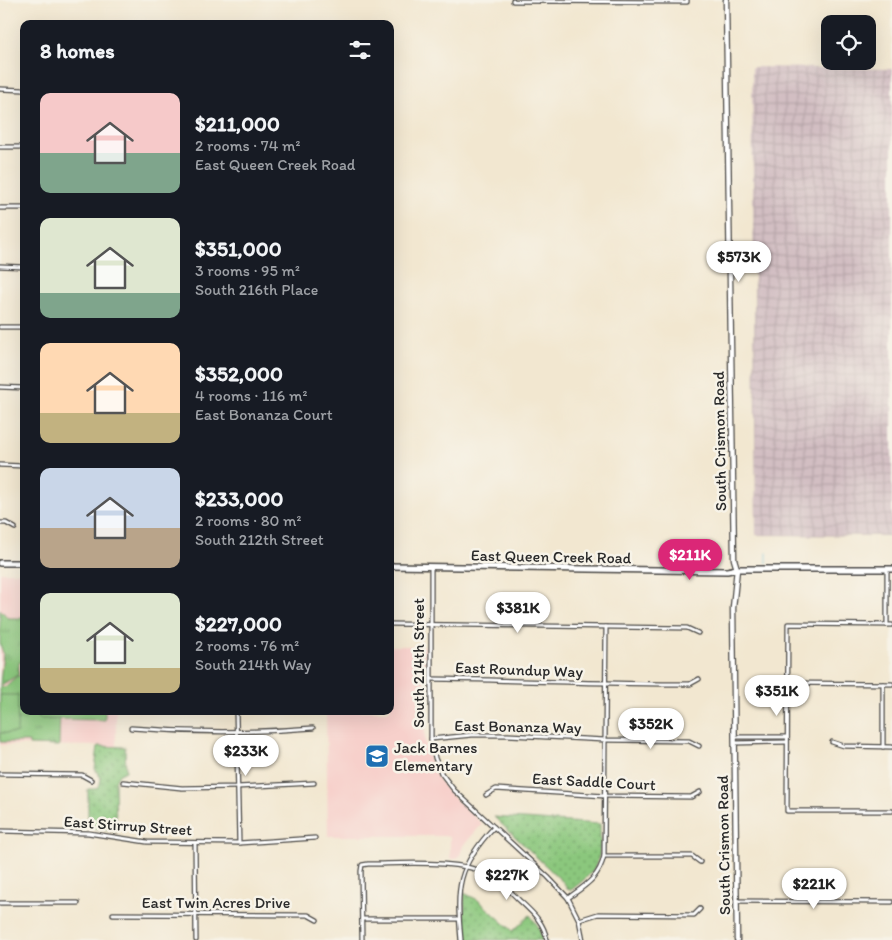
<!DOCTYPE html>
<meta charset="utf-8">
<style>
:root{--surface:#171b24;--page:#20242c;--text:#f1f3f6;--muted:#9ea1a6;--accent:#db2777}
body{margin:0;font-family:Itim,sans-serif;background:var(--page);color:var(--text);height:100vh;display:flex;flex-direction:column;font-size:19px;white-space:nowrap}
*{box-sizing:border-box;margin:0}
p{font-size:16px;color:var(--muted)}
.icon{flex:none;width:28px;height:28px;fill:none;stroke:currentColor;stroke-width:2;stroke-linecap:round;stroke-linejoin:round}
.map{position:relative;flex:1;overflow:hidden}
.drawer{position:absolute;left:20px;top:20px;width:374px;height:695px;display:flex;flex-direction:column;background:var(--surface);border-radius:10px;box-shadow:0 5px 20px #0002}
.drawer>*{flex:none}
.tools{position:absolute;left:821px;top:15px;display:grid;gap:10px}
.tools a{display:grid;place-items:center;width:55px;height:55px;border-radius:10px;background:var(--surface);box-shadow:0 5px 20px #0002;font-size:25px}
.price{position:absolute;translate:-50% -42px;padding:0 11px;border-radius:18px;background:#fff;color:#222;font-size:16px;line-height:32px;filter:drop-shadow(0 1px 2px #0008)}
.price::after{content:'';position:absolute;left:50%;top:30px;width:15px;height:11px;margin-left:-8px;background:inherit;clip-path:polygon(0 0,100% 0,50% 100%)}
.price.active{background:var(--accent);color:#fff}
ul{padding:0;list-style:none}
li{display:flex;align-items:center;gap:15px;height:125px;padding:0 20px}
li span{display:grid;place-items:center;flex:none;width:140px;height:100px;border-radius:10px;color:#555}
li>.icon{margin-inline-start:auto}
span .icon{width:60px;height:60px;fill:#fffc;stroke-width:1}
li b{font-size:21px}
h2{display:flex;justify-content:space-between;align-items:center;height:60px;padding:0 20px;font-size:21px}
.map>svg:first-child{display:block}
</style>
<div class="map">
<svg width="892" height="940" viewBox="0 0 892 940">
<defs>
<pattern id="industrial-grid" width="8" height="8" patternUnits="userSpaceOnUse" patternTransform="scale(1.25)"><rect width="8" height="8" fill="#d2bec2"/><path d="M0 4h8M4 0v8" fill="none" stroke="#b4a3a7"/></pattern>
<pattern id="grass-tufts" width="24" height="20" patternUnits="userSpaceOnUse" patternTransform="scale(1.25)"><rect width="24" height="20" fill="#8bc77d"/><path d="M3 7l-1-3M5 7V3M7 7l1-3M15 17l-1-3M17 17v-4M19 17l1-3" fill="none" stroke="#72a267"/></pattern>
<pattern id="park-dots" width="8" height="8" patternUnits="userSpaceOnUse" patternTransform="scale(1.25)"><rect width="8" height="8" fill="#8bc77d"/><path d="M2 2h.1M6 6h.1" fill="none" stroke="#72a267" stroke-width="1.8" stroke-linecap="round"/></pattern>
</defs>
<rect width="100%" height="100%" fill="#f7f3e8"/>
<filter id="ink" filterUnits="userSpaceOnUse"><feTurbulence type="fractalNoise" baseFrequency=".02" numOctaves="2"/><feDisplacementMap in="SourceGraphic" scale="10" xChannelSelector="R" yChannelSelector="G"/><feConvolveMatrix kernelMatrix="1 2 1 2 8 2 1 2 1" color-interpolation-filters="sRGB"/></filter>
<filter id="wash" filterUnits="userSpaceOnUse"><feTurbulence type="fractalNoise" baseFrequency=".0096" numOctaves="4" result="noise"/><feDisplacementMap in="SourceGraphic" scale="20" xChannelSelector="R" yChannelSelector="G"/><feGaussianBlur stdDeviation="1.12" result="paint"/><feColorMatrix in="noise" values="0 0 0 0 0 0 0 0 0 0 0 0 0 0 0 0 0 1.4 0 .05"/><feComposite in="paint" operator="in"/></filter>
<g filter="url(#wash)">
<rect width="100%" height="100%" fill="#f2e7d0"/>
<!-- built -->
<g fill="#f7d0cb">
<path d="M0,572H24V711H116V746L0,745Z"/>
<path d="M390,646H425V743L432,769L448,792L482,824L463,846L460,855L457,859H450V836H328L326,711H390Z"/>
</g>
<!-- industrial -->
<path fill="url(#industrial-grid)" d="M752,67L892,69V536L756,535Z"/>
<!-- grass -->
<g fill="url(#grass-tufts)" stroke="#5b7954">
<path d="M0,609L8,618H24V662H19V674L0,686L3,653L0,644Z"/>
<path d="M17,676H24V711H60L59,746L29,745V742H0V688L6,686Z"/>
</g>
<!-- park -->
<g fill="url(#park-dots)" stroke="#5b7954">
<path d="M98,746L125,747L126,771L118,775L115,781L116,831L88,827V789H95L100,784L101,778L95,769Z"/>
<path d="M494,817L600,824C601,860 601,868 571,890L567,889L564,883Z"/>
<path d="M464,893L478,900L513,931L530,915L538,926L543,940H465Z"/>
</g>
<!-- pitch -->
<g fill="#8bc77d" stroke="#5b7954">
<path d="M0,695H18L17,733H0Z"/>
<path d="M39,711H105V720L39,719Z"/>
</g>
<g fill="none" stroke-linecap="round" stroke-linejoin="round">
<!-- stream -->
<path stroke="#55b5d4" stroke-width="1" d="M767,563V553"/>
</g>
</g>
<g filter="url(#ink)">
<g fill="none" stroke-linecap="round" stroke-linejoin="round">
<!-- minor casing -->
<g stroke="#494744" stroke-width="5.5">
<g id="minor">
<path d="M513,0V1L687,2V0"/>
<path d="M0,89L24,90"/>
<path d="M0,147H24"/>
<path d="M0,208H24"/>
<path d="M0,266L24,267"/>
<path d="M0,327H24"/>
<path d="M0,387L24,388"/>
<path d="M0,465L24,466"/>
<path d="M0,523H6L15,528"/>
<path d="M431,567V739L435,758L441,773L454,790L548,877L568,898L579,920L583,940"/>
<path d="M887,569V625"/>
<path d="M390,624L687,628L698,633"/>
<path d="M892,625L788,624L787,811H892"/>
<path d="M431,679C517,680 604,684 690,684L699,679"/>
<path d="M786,683L892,684"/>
<path d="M236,711L239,843"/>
<path d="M131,728C192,733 252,733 313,728"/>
<path d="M735,737H787"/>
<path d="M431,739L472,735H508L605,740L689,741L699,746"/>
<path d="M832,742L844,746L892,747"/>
<path d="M735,743L786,742"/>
<path d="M883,747V684"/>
<path d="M0,774L82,775L91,780"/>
<path d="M123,782L182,788L237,787L314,783"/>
<path d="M486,795L496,789L605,796L691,797L700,792"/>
<path d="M0,831L88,833L147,842L239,843L315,838"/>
<path d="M195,843L196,940"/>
<path d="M604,856H692L700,862"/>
<path d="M568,898C586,885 599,878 604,856L606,627"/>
<path d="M736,901L892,902"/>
<path d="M0,903H78"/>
<path d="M113,914L308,915L317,920"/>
<path d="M362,919H459"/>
<path d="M579,920L598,914L694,915L700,909"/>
<path d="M362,940L361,871L362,865L368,864C401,864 461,859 490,875C501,881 510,891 519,900C532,912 544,922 547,940"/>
<path d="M461,940C456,887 457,867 494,827"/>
</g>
</g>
<!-- tertiary casing -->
<g stroke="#494744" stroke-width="7">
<path id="tertiary" d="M726,0L734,559L737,569L733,608L737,940"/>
</g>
<!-- secondary casing -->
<g stroke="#494744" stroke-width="8">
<g id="secondary">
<path d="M0,563H24"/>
<path d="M390,566L727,571L737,569H892"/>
</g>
</g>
<!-- minor -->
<use href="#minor" stroke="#fff" stroke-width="3"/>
<!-- tertiary -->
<use href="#tertiary" stroke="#fff" stroke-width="4.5"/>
<!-- secondary -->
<use href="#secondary" stroke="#fff" stroke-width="5"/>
</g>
</g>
<!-- icons -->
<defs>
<g id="school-square" transform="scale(1.25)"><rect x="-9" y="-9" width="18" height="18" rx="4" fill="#1f6fb2" stroke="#f7f3e8"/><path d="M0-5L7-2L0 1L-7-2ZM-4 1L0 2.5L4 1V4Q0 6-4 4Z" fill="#fff"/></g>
</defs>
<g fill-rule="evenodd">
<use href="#school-square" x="377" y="756"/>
</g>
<g text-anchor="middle" stroke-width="5" stroke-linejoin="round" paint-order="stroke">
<!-- street labels -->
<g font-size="16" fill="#2b2b2b" stroke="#f7f3e8">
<text transform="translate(719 441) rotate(-91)" y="6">South Crismon Road</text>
<text transform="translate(551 556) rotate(1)" y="6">East Queen Creek Road</text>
<text transform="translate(418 663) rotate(-90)" y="6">South 214th Street</text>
<text transform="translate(519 669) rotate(2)" y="6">East Roundup Way</text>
<text transform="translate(518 726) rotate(1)" y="6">East Bonanza Way</text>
<text transform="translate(594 781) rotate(3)" y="6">East Saddle Court</text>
<text transform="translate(128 825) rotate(4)" y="6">East Stirrup Street</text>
<text transform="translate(723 845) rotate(-91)" y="6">South Crismon Road</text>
<text x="216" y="908">East Twin Acres Drive</text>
</g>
<!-- poi labels -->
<g font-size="16" fill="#2b2b2b" stroke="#f7f3e8" text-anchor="start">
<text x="394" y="753">Jack Barnes<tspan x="394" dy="18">Elementary</tspan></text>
</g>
</g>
</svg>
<div class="tools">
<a><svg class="icon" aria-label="locate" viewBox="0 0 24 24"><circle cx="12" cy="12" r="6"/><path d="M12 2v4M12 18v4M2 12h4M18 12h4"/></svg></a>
</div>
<b class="price" style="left:739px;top:283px">$573K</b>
<b class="price active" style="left:690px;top:581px">$211K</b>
<b class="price" style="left:518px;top:634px">$381K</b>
<b class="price" style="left:777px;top:717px">$351K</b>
<b class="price" style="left:651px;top:750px">$352K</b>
<b class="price" style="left:246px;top:777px">$233K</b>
<b class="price" style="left:507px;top:901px">$227K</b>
<b class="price" style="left:814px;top:910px">$221K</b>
<section class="drawer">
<h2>8 homes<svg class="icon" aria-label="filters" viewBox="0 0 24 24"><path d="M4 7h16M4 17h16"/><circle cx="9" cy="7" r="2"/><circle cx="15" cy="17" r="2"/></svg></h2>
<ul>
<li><span style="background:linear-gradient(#f6c9c9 60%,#7fa58c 0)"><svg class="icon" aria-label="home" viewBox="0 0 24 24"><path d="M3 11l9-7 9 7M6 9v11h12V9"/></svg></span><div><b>$211,000</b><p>2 rooms · 74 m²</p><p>East Queen Creek Road</p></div></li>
<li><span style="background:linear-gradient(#dfe7d0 75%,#7fa58c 0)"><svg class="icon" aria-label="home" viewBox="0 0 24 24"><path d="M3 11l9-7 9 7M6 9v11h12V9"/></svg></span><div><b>$351,000</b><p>3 rooms · 95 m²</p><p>South 216th Place</p></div></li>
<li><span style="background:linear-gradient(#ffd9b3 70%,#c2b280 0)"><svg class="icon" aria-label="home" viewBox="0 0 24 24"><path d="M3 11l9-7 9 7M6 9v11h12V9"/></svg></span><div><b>$352,000</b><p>4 rooms · 116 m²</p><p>East Bonanza Court</p></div></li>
<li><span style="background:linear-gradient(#c9d6e8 60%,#b9a48a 0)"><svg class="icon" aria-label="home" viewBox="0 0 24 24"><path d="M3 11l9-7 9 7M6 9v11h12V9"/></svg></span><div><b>$233,000</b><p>2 rooms · 80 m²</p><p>South 212th Street</p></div></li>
<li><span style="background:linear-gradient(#dfe7d0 75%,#c2b280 0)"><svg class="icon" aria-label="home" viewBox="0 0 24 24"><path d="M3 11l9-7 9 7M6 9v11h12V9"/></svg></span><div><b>$227,000</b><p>2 rooms · 76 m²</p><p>South 214th Way</p></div></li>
</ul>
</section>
</div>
